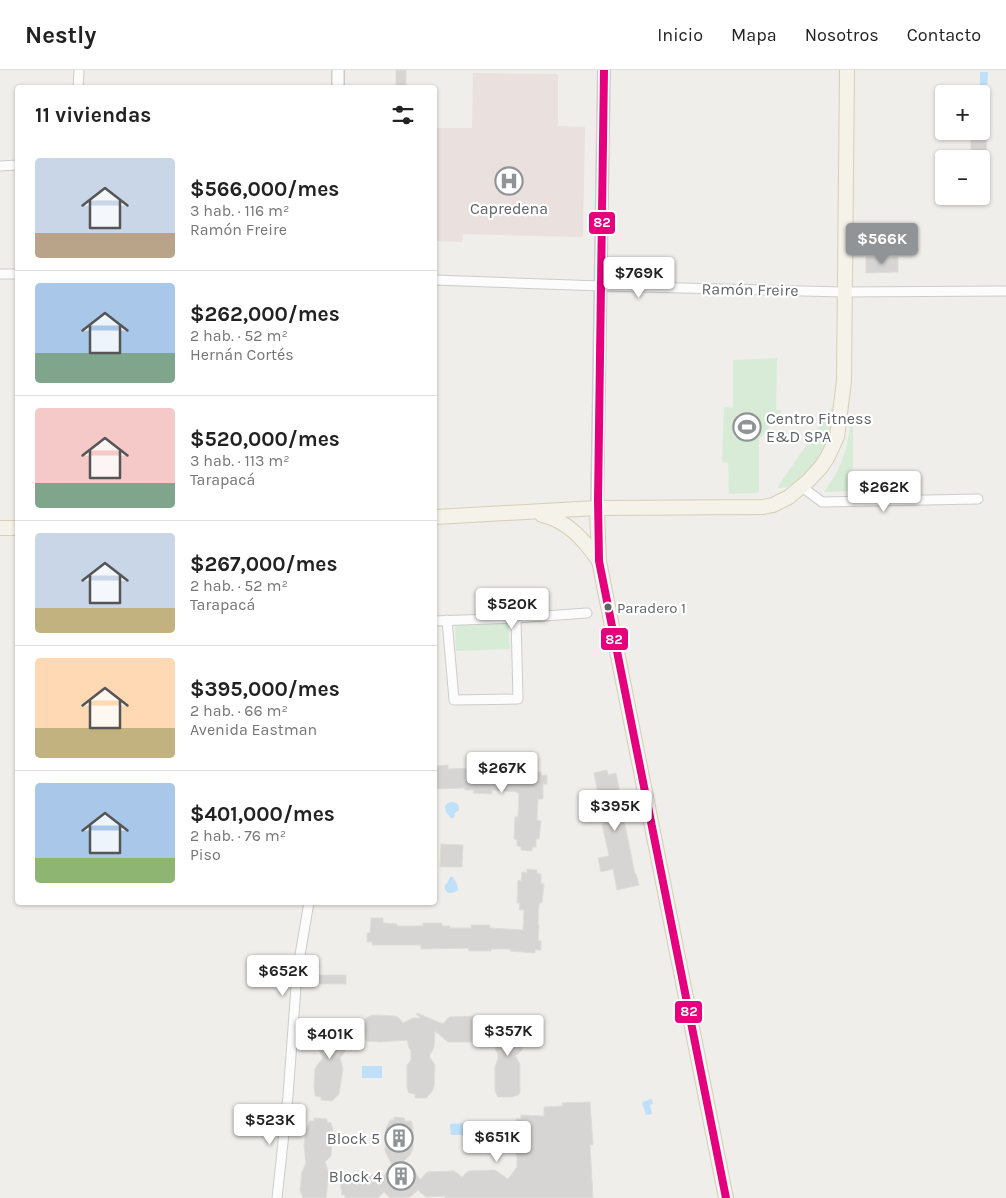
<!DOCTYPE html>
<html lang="es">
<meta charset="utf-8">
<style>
:root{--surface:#fff;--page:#f6f6f6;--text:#222;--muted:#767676;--line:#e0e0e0;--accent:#919496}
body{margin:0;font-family:Karla,sans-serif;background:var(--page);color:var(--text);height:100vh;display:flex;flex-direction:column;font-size:19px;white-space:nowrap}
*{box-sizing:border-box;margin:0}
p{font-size:16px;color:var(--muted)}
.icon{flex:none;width:28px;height:28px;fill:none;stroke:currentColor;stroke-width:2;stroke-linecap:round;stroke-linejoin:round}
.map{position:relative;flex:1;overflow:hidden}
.sheet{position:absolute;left:15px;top:15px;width:422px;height:820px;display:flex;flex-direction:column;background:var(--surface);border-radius:5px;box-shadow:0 1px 4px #0004}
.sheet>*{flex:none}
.tools{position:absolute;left:935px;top:15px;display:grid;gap:10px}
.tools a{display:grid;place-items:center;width:55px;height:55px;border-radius:5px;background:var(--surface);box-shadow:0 1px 4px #0004;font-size:25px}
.price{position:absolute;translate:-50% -42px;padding:0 11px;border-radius:5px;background:#fff;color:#222;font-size:16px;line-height:32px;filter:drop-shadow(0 1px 2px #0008)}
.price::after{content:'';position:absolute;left:50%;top:30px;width:15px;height:11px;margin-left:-8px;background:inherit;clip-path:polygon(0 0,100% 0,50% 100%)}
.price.current{background:var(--accent);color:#fff}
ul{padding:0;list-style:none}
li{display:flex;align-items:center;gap:15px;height:125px;padding:0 20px}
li+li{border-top:1px solid var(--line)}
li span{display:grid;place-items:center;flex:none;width:140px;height:100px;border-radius:5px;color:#555}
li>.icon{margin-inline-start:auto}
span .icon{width:60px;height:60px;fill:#fffc;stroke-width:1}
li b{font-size:21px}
h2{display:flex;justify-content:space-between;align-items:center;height:60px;padding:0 20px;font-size:21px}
header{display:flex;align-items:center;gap:30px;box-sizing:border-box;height:70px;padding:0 25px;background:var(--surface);border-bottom:1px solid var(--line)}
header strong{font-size:24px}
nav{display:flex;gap:28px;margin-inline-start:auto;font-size:18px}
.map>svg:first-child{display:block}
</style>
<header>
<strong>Nestly</strong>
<nav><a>Inicio</a><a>Mapa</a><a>Nosotros</a><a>Contacto</a></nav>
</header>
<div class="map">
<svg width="1006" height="1128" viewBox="0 0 1006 1128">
<rect width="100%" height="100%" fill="#efeeea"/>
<!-- medical -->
<path fill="#eae0de" d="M473,3L558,4V56L585,57L583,167L463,164L462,172L435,171V58H472Z"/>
<!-- green -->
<g fill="#d8ebd6">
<path d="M777,288L776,340H781V345L759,369V423L729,424L728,393L722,392L724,337L733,338V290Z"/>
<path d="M835,333L830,369L822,386L806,406L788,417L777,418Z"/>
<path d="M853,345V421L824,422C843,396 848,378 851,347Z"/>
<path d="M508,551L510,579L456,581L455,553Z"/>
</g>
<!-- water -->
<g fill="#bfe0f9">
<path d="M980,2H988L987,19H980Z"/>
<path d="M451,732C457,732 459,734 459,740L455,743L454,748H451L446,742L445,736L448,733Z"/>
<path d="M450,807H453L457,814L458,820C451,825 444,824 445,815L448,812Z"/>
<rect x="362" y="996" width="20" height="12"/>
<path d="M652,1029L653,1034L650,1035L652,1044L646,1045L642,1032Z"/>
<path d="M470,1053V1065H451L450,1054Z"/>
</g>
<!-- building -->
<g fill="#d6d5d3" stroke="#deddd9">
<rect x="396" y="0" width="10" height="18"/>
<path d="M976,64H987L986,89H971V69H975Z"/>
<path d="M866,187H898V202L866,203Z"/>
<path d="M448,695V699L472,698V697L495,698V701L541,702V705H547V714H543V729H538L537,750L541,751L539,769H536V777H532V781L521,780V777L517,776V770L514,769L515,747H518L519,723H517V722L492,720V724L473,723L474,720H465V718L435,719V696Z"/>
<path d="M607,700L608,705L616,703L624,745H623L635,804H636L639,815L617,820L613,799L601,802L598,788L609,786L602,754H604L594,703Z"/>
<path d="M441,774L463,775L462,797H440Z"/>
<path d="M527,799L537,800V803L541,804V814H544L542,833H539L538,855H539L538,871H541V880H535V883L510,881V879H491V881H469L468,878L421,879V875H372V872H367V863H370L371,848H383V853L397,854V856H423V853H442V856H450V858H471V855H490V858L523,860L524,840H519L520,833H517L518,810L521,811L522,802L527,803Z"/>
<rect x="319" y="905" width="27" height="9"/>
<path d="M417,943L443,954L449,947L476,946L481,953L482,967L475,972H448L435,961L434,978L429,986L435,995L434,1016L432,1022L426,1028H415V1024L409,1023L407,1018V995L411,990V980L409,978L407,970L380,972L366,971L365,964H362L363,953H365V949L368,947L373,945L394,946L398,947L403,953L413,948H421L416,944Z"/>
<path d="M508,948H516L522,954L523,957V976L522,980L515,986L520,994V1023L517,1026H514L513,1027H498L495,1021V996L498,989V984L495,979V956L498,952Z"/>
<path d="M328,951H335V953L343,954L346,956L347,959L345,982L340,988L343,999L339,1024L332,1031L321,1030V1027L315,1026L314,1016L315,998L323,988L318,978L320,958L322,954Z"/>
<path d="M590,1032L593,1075H590L593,1128H445V1126L426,1127L418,1120L410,1127L390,1128L384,1122L378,1128H345V1125H342L340,1112L348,1107L375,1105L381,1109L392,1095L385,1081L386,1058L390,1050H394V1047L404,1048L405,1051H411L413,1057V1078L410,1085L404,1091L413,1098L420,1110L427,1102L454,1101L462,1107L468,1101L495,1100L508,1109L517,1097V1086L514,1081V1055L516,1053V1049H521V1045L544,1046V1037L563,1036L562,1033Z"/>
<path d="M314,1048L327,1049V1052L331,1053L333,1059L331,1086L325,1092L329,1103L326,1128H303L300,1120L302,1102L306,1093L304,1076L306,1059L310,1051H314Z"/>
</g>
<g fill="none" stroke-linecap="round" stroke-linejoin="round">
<!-- minor casing -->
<g stroke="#cbcccc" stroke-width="11">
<g id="minor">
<path d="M78,18L79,0"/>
<path d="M0,96L18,95"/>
<path d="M0,204H18"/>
<path d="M435,210L601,216L844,222L1006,221"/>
<path d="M802,417L822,432L978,429"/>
<path d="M447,550L454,630L518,629L516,548"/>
<path d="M435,551L516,548L587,543"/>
<path d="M277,1128L288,1026L296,917L300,885L309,832"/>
</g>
</g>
<!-- tertiary casing -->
<g stroke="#cbcccc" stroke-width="14">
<g id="tertiary">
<path d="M338,18V0"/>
<path d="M597,438L604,0"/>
</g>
</g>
<!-- primary casing -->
<g stroke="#d7ceb8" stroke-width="16">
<g id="primary">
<path d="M597,438L599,491L726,1128"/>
<path d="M542,445C568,451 584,470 599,491"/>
<path d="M435,447L597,438L763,437L773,435L789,427L808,411L821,397L827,388L837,367L844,311L847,0"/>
<path d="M0,458H18"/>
</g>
</g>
<!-- minor -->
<use href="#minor" stroke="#fdfcfc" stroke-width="9"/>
<!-- tertiary -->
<use href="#tertiary" stroke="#fdfcfc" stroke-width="11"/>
<!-- primary -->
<use href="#primary" stroke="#f4f2e9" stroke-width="14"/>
<!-- bus-1 casing -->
<g stroke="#fff" stroke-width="11">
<path id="bus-1" d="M604,0L598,430L599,491L726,1128"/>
</g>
<!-- bus-1 -->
<use href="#bus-1" stroke="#e5007d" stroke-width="8"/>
</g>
<!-- icons -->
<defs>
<g id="hospital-ring" transform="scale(1.4375)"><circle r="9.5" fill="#fff" stroke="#919496" stroke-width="1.5"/><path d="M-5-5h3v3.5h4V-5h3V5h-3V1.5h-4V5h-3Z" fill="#919496"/></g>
<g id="stadium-ring" transform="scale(1.4375)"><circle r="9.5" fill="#fff" stroke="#919496" stroke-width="1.5"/><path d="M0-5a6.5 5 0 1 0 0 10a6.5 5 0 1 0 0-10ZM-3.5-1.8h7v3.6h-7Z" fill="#919496"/></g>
<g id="building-ring" transform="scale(1.4375)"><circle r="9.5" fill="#fff" stroke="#919496" stroke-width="1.5"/><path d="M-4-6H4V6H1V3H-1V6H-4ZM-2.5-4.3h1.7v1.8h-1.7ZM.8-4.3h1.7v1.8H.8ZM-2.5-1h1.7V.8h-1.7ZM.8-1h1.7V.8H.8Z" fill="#919496"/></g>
</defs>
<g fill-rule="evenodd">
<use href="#hospital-ring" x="509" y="111"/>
<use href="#stadium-ring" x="747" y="357"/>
<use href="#building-ring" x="399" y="1068"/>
<use href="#building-ring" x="401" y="1106"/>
</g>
<!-- markers -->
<circle fill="#5f6368" stroke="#fff" stroke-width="2" cx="608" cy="537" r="4.5"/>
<g text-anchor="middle" stroke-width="4.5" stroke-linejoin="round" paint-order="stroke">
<!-- bus labels -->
<g font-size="15" fill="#5f6368" stroke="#fff" text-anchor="start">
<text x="617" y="543">Paradero 1</text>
</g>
<!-- poi labels -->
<g font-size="16" fill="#5f6368" stroke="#fff" text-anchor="end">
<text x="509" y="144" text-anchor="middle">Capredena</text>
<text x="766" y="354" text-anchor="start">Centro Fitness<tspan x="766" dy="18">E&amp;D SPA</tspan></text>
<text x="380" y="1074">Block 5</text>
<text x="382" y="1112">Block 4</text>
</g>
<!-- street labels -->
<g font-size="16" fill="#5f6368" stroke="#fff">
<text transform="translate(750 219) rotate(1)" y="6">Ramón Freire</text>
</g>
</g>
<g stroke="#fff" stroke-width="2">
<rect x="588" y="141" width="28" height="24" rx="5" fill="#e5007d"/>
<rect x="600" y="557" width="29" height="24" rx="5" fill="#e5007d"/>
<rect x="674" y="930" width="29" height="24" rx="5" fill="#e5007d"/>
</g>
<g font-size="14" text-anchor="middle" font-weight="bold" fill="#fff">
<text x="602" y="157">82</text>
<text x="614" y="574">82</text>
<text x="689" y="946">82</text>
</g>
</svg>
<div class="tools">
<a>+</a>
<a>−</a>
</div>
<b class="price current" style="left:882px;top:195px">$566K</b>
<b class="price" style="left:639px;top:229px">$769K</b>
<b class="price" style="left:884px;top:443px">$262K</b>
<b class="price" style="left:512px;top:560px">$520K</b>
<b class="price" style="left:502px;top:724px">$267K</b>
<b class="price" style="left:615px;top:762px">$395K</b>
<b class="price" style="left:283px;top:927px">$652K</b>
<b class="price" style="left:508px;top:987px">$357K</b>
<b class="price" style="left:330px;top:990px">$401K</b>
<b class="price" style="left:270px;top:1076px">$523K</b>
<b class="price" style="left:497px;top:1093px">$651K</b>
<section class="sheet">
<h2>11 viviendas<svg class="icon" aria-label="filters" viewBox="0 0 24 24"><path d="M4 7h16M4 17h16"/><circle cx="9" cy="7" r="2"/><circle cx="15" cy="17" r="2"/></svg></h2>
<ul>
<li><span style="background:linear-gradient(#c9d6e8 75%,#b9a48a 0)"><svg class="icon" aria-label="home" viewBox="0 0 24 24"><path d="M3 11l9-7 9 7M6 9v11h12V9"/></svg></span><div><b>$566,000/mes</b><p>3 hab. · 116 m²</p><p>Ramón Freire</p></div></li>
<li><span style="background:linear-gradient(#a9c7e8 70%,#7fa58c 0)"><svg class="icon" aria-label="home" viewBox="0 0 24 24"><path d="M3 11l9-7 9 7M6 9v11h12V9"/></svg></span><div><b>$262,000/mes</b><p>2 hab. · 52 m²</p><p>Hernán Cortés</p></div></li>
<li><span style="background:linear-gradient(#f6c9c9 75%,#7fa58c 0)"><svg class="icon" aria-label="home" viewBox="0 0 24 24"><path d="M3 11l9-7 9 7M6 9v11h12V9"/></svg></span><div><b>$520,000/mes</b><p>3 hab. · 113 m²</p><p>Tarapacá</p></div></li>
<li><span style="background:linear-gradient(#c9d6e8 75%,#c2b280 0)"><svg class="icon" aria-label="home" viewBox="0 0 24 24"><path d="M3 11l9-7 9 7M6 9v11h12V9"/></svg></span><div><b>$267,000/mes</b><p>2 hab. · 52 m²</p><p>Tarapacá</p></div></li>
<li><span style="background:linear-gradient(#ffd9b3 70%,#c2b280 0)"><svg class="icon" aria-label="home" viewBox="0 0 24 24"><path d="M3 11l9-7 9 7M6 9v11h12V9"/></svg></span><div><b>$395,000/mes</b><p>2 hab. · 66 m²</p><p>Avenida Eastman</p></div></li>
<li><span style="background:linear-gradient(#a9c7e8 75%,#8fb573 0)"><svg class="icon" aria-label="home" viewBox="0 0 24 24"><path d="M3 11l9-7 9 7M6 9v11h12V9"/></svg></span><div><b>$401,000/mes</b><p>2 hab. · 76 m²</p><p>Piso</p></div></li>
</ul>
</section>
</div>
